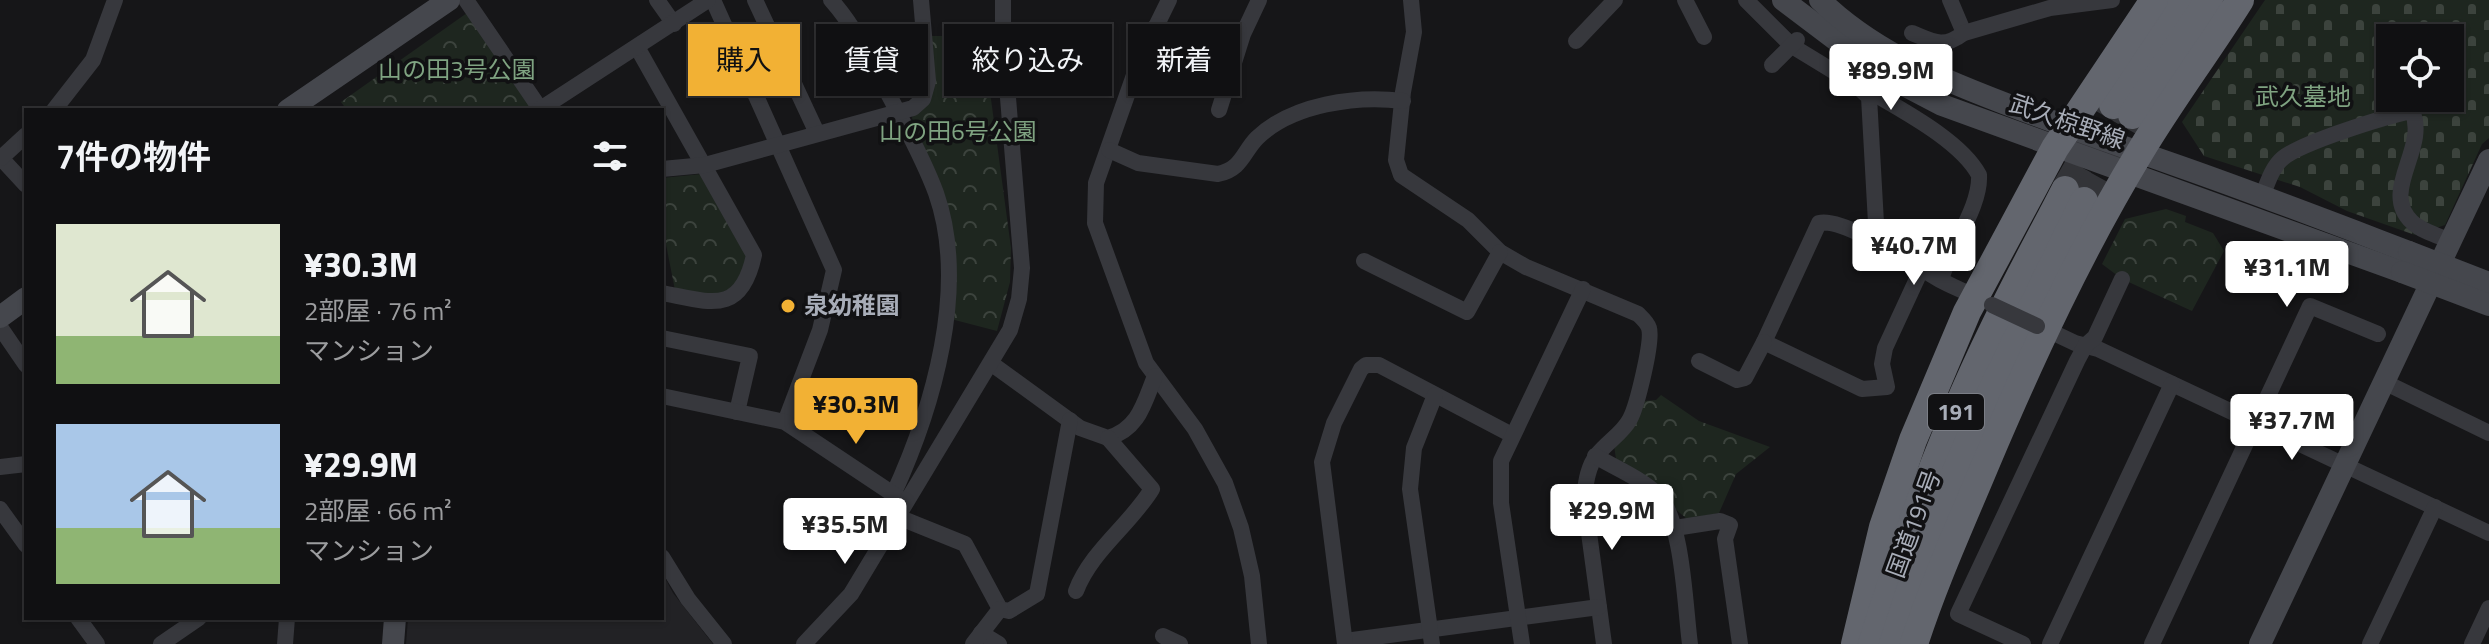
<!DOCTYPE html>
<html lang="ja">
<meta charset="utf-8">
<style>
:root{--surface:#101012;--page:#1e1e20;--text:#f1f3f6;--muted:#9c9d9f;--line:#303032;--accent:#f2b134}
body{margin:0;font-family:"Titillium Web","Noto Sans JP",sans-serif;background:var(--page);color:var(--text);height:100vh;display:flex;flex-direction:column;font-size:30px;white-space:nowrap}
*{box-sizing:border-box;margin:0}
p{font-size:26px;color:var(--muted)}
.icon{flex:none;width:44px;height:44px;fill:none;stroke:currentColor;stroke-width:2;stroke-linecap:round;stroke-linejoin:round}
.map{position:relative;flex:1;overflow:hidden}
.side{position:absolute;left:24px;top:108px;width:640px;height:512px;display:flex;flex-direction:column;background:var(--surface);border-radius:0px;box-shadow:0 2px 6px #0004,0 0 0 2px var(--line)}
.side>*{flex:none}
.hud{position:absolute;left:688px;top:24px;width:760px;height:72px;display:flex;gap:16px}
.controls{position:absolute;left:2376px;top:24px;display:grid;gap:16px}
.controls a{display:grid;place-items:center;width:88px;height:88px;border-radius:0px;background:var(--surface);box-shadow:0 2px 6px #0004,0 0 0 2px var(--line);font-size:40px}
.price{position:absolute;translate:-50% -68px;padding:0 18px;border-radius:8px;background:#fff;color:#222;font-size:26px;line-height:52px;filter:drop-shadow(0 2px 4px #0008)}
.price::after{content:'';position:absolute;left:50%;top:48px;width:24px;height:18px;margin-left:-12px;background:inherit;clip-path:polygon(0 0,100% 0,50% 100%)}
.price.current{background:var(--accent);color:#111}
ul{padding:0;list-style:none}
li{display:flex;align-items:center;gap:24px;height:200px;padding:0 32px}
li span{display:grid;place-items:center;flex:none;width:224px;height:160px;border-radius:0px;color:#555}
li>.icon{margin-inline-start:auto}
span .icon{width:96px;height:96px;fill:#fffc;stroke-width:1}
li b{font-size:34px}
h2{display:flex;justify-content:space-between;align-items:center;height:96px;padding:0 32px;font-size:34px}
.pill{padding:0 28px;border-radius:0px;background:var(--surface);box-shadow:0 2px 6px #0004,0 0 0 2px var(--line);font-size:28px;line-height:72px}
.pill.current{background:var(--accent);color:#111}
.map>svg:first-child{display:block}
</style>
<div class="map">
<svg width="2489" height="644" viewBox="0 0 2489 644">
<defs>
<pattern id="cemetery-stones" width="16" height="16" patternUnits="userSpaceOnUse" patternTransform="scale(2)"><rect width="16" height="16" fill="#1e261f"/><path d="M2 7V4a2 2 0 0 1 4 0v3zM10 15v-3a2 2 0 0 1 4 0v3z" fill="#3c433d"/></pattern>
<pattern id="park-crowns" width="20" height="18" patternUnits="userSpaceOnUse" patternTransform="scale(2)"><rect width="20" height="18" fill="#1e261f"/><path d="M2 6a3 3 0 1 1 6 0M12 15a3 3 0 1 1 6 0" fill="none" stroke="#3c433d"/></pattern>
</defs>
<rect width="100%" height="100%" fill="#161618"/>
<!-- built -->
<path fill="#222225" d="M662,572L673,593L713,644H406L408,618H662Z"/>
<!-- cemetery -->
<path fill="url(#cemetery-stones)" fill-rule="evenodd" d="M2265,0H2489V138L2482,144L2445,225L2415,235L2347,211L2300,187L2204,156L2182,122ZM2390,38H2450V98H2390Z"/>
<!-- park -->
<g fill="url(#park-crowns)">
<path d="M467,13L531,106L529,110H347L341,102Z"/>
<path d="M929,36H943L952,91L990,92L1011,248L1010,282L997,331L951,319L939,182L912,118Z"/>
<path d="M702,174L748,254L737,284L717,296L675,290L662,224V178Z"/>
<path d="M2166,209L2186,216L2185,222L2213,233L2224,251L2192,311L2122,279L2102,264L2125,219Z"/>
<path d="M1661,395L1699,421L1770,447L1736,474L1719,513L1687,519L1616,459L1614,445L1644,401L1656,400Z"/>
</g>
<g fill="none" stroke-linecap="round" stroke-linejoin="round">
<!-- highway-tunnel -->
<g stroke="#333438" stroke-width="28" stroke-dasharray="28 14" stroke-linecap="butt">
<path d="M2065,190L2113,105"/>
<path d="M2084,201L2132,115"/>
</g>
<!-- street -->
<g stroke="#37383d" stroke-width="16">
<path d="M466,0L541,110"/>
<path d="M657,0L674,24"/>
<path d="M713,0L834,270L820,330L785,422"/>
<path d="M755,0L817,133"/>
<path d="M831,0C857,29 873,65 891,99C907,130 924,160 936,193C969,287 933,408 893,495"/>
<path d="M1169,0L1139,61L1096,183L1095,223L1146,363L1195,429L1225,483L1241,528L1252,576L1259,644"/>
<path d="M1411,0L1414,32L1403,92L1396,160L1401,175L1468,220L1500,252L1526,267L1638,314C1642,318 1647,322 1649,328C1653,341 1637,406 1630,419C1623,433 1607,442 1597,455C1588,466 1586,482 1584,496L1604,644"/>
<path d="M1685,0L1704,37"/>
<path d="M1746,0L1792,46L1856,85L1869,97L1877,241"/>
<path d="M1950,0L1964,33"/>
<path d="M1156,26L1189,39L1237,51"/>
<path d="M1912,33C1934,42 1943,49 1964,33L2050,8L2112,0"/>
<path d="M1576,41L1615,0"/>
<path d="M637,47L754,255C741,316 710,302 662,293"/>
<path d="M1772,65L1797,40"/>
<path d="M1869,97L1878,96C1909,114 1962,143 1979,175C1981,207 1949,248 1941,280"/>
<path d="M54,110L93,60L115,0"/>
<path d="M539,110L708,0"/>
<path d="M1219,110L1243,34L1259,0"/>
<path d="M1109,150L1138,163L1218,174C1242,169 1243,152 1257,138C1292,104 1357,95 1403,101"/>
<path d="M0,157L26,185"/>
<path d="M1,158L26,135"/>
<path d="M662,169L705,165L913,108L923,99L928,81L921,0"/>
<path d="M2262,197C2267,184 2272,167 2283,158C2303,142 2384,117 2412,111C2429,148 2379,191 2412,222C2421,231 2439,236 2451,241"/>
<path d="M1364,261L1467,312L1500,252"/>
<path d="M1922,268L1885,348L1882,364L1887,387L1862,389L1764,342L1819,223C1845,217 1915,266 1940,280C1953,287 1967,292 1979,299"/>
<path d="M2039,326L2075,343L2098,349L2489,533"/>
<path d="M0,327L26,365"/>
<path d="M662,338L750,356L737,412"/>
<path d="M1699,361L1737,380L1745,378L1764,342"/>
<path d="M992,364L1080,428L1108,438C1139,429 1144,403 1155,376"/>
<path d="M2384,382L2489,433"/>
<path d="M662,396L785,422L902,500"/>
<path d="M1595,456C1616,468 1642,479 1658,495C1683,520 1685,608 1690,644"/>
<path d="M0,467L26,464"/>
<path d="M0,509L26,545"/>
<path d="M898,517L965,544L1000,609L1009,611L1037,594L1070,420"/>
<path d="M1675,528L1720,521L1730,525L1725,539L1740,644"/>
<path d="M662,557L688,599L724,644"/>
<path d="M1076,591C1091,551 1130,525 1152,489L1108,438"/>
<path d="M78,618L97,644"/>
<path d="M981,633L999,644"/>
<path d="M1163,636L1180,644"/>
<path d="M1345,641L1599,607"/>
<path d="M161,644L199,618"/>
<path d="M285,644L287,618"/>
<path d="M804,644L851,594L1010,330L1019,299L1022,268L1003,37V0"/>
<path d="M973,644L1000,609"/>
<path d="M1345,644L1322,462L1334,423L1361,369L1366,365H1379L1512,435"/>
<path d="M1432,644L1410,489L1414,448L1435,395"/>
<path d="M1522,644L1501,503V461L1583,289"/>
<path d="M2023,644L1958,614L2077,361L2085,346L2095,337L2122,279"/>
<path d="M2050,644L2172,384"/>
<path d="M2152,644L2310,306L2378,334"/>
<path d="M2370,644L2435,507"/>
<path d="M2472,644L2489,608"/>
</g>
<!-- secondary -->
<g stroke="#45474d" stroke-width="22">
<path d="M1783,0L1877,71L1942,105L2402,272"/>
<path d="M1820,0C1877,56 1953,84 2027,112C2078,131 2129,149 2181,167C2258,194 2333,223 2409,252"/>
<path d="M288,110L449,0"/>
<path d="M0,317L26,298"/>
<path d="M393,644L395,618"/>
<path d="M2260,644L2489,160"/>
</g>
<!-- highway -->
<g stroke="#63666e" stroke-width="28">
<path d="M2113,105L2182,0"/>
<path d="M2132,115L2209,0"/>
<path d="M1855,644L1883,527L1913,440L1967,312L2055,148L2154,0"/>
<path d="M1872,644C1905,536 1945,428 1995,326C2017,280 2042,235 2065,190"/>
<path d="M1893,644L1923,550L1979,417L2084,201"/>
<path d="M1914,644C1934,582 1961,523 1986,463C2031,357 2080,251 2140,152C2171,100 2208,51 2240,0"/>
</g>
<!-- street-bridge -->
<path stroke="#37383d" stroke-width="16" d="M1992,305L2037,326"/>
<!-- secondary-bridge -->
<g stroke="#45474d" stroke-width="22">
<path d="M2409,252L2489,283"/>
<path d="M2402,272L2489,305"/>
</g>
</g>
<!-- markers -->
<circle fill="#f2b134" stroke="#111113" stroke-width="3" cx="788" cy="306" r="8"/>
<g text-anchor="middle" stroke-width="7" stroke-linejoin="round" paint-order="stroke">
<!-- shield labels -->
<rect fill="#111113" stroke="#7b7e86" stroke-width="2" x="1928" y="394" width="56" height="36" rx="6"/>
<g font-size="22" font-weight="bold" fill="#a8adb8">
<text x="1956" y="420">191</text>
</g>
<!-- park labels -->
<g font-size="24" fill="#7fa381" stroke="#111113">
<text x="457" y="78">山の田3号公園</text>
<text x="2303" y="105">武久墓地</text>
<text x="958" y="140">山の田6号公園</text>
</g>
<!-- street labels -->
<g font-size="24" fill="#a8adb8" stroke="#111113">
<text transform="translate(2067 122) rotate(19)" y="8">武久椋野線</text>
<text transform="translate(1914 524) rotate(-70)" y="8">国道191号</text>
</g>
<!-- poi labels -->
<g font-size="24" font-weight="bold" fill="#a8adb8" stroke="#111113" text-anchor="start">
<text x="804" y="314">泉幼稚園</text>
</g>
</g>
</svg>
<div class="controls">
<a><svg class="icon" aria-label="locate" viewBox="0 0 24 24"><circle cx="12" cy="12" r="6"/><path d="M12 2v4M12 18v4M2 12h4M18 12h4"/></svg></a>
</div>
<b class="price" style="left:1891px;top:112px">¥89.9M</b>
<b class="price" style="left:1914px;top:287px">¥40.7M</b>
<b class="price" style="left:2287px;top:309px">¥31.1M</b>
<b class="price current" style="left:856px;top:446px">¥30.3M</b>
<b class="price" style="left:2292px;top:462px">¥37.7M</b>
<b class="price" style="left:1612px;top:552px">¥29.9M</b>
<b class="price" style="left:845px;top:566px">¥35.5M</b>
<div class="hud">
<a class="pill current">購入</a>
<a class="pill">賃貸</a>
<a class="pill">絞り込み</a>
<a class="pill">新着</a>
</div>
<section class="side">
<h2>7件の物件<svg class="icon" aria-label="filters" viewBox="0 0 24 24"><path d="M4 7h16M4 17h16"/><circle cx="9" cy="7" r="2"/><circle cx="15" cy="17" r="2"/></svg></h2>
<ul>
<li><span style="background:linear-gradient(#dfe7d0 70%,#8fb573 0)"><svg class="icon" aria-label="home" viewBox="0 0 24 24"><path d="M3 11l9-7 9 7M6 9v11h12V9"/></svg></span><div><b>¥30.3M</b><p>2部屋 · 76 m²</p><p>マンション</p></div></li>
<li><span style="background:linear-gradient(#a9c7e8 65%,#8fb573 0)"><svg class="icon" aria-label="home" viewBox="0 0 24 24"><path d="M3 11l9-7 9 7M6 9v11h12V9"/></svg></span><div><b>¥29.9M</b><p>2部屋 · 66 m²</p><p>マンション</p></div></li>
</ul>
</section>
</div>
